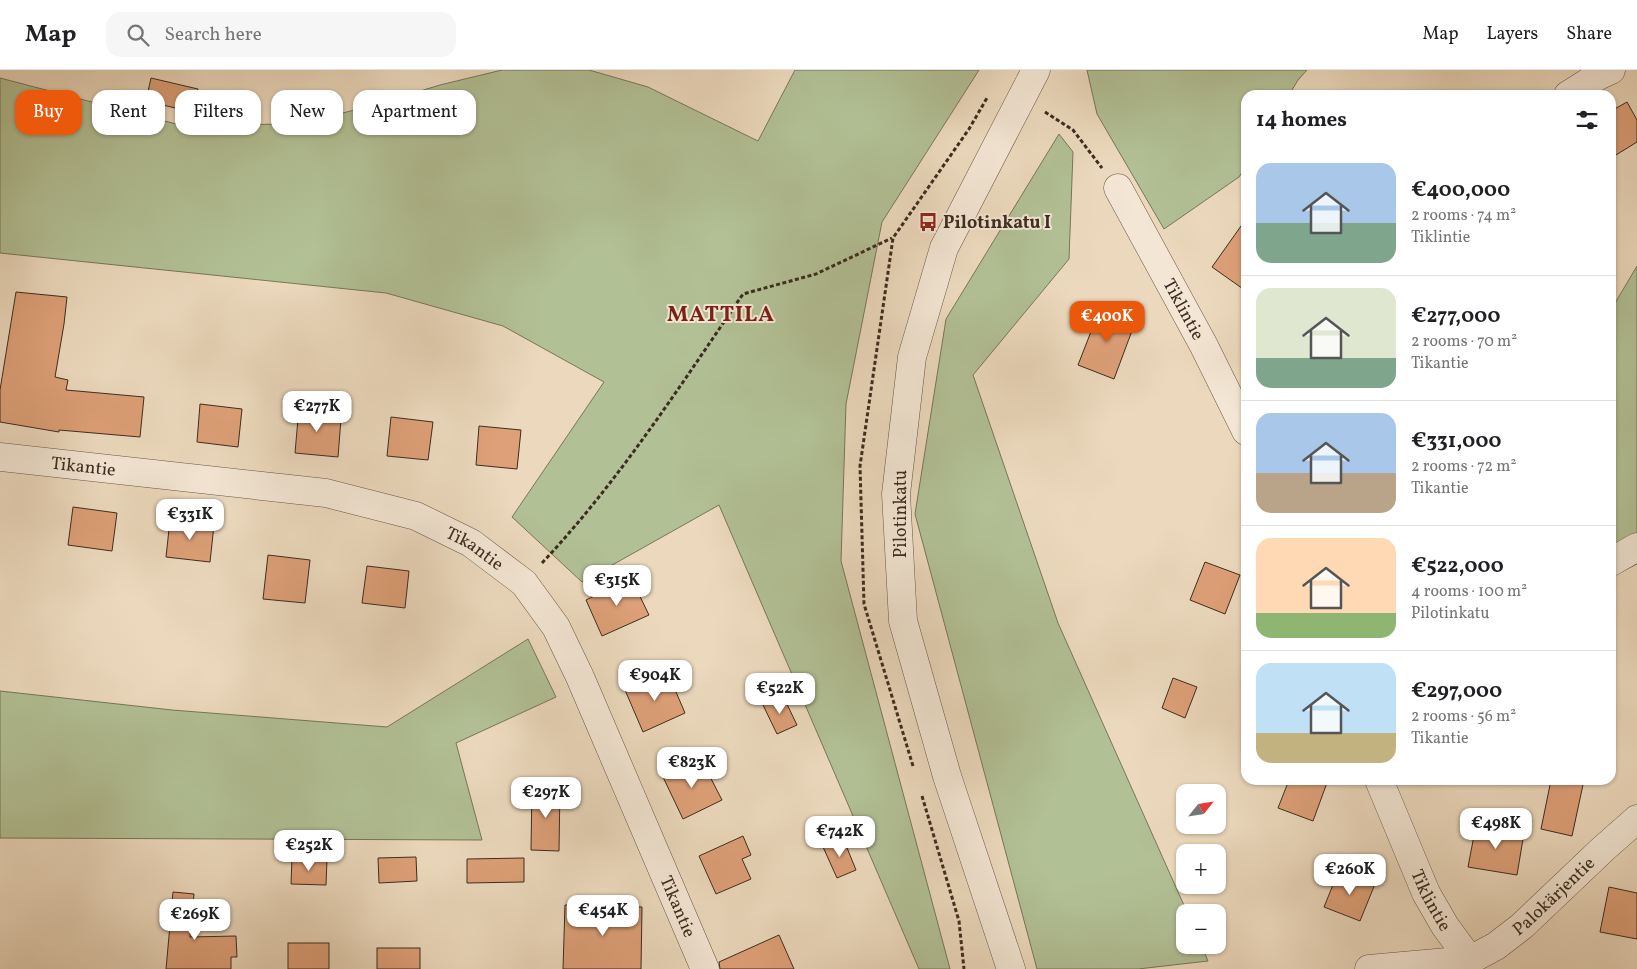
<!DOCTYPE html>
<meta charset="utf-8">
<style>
:root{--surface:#fff;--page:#f6f6f6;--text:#202124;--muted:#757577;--line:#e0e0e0;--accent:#ea580c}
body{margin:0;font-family:Vollkorn,serif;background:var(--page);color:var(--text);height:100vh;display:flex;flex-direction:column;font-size:19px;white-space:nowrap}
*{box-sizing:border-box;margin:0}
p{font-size:16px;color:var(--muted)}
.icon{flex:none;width:28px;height:28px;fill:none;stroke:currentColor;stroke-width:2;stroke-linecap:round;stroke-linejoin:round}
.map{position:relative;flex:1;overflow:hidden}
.sheet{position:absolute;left:1241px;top:20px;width:375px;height:695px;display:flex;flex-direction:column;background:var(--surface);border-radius:15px;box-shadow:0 1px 4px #0004}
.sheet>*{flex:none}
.top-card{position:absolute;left:15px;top:20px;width:475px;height:45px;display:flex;gap:10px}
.needle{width:32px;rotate:60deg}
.tools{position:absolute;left:1176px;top:714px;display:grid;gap:10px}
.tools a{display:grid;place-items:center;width:50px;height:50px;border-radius:10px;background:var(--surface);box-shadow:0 1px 4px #0004;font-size:25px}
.price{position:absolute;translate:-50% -42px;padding:0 11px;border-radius:10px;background:#fff;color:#222;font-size:16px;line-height:32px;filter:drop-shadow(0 1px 2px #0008)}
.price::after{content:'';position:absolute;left:50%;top:30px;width:15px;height:11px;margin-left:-8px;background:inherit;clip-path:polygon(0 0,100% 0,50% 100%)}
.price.selected{background:var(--accent);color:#fff}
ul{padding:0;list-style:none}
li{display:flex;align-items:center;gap:15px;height:125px;padding:0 15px}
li+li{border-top:1px solid var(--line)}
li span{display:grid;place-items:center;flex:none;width:140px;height:100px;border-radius:15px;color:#555}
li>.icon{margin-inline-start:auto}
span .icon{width:60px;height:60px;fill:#fffc;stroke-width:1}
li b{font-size:21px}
h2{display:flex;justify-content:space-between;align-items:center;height:60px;padding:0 15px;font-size:21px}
.pill{padding:0 18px;border-radius:15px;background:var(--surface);box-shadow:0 1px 4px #0004;font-size:18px;line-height:45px}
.pill.selected{background:var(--accent);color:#fff}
header{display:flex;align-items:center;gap:30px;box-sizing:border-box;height:70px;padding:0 25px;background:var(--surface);border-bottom:1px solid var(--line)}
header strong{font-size:24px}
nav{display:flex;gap:28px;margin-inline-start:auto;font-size:18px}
.search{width:350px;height:45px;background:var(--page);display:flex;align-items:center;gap:12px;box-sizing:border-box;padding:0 18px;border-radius:15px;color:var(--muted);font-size:19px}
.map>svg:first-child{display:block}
</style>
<header>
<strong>Map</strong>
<div class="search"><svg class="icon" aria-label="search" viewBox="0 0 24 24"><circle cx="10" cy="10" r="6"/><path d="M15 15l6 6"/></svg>Search here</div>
<nav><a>Map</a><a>Layers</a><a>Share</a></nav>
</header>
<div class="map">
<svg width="1637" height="899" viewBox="0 0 1637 899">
<rect width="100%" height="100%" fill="#ecd9bd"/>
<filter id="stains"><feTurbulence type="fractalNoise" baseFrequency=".004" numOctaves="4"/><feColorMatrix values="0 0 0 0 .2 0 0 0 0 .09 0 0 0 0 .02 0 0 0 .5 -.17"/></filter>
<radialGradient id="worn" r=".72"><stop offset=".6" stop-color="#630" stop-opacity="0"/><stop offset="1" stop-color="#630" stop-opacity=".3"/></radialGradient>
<!-- green -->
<g fill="#b2c095" stroke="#77765a">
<path d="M502,0H589L648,17L758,71L795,0H979L882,152L846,334L841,491L950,899H919L719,435L582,512L512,447L604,312L503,256L386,223L0,183V8L180,55L301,54L381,33L440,15Z"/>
<path d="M1087,0H1307L1298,10L1289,25H1246V96L1239,107L1164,159L1097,44Z"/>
<path d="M1059,64L1073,82L1069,189L973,305L1058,553L1187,842H1185V875H1201L1208,891L1138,899H1037L915,444L946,249Z"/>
<path d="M1637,196V494L1611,507V240Z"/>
<path d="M528,569L556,627L456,673L482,770L0,768V621L172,640L387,657Z"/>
</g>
<!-- building -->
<g fill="#dea078" stroke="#3c2c1f">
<path d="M151,8L198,19L192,42L146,31Z"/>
<path d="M1627,32L1637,50V72L1611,88V41Z"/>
<path d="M1246,149V221L1212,197Z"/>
<path d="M16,222L67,227L64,254L55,307L68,310L66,320L144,327L140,367L59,360V362L0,352V320Z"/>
<path d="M1101,236L1136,250L1114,309L1078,295Z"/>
<path d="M200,334L242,339L238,377L197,372Z"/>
<path d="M299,337L327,340V347L341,349L338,387L295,383Z"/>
<path d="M391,347L433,352L428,390L387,386Z"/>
<path d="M479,356L521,360L517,399L476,395Z"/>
<path d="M73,437L117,443L112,481L68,475Z"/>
<path d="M170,450L214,455L210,492L166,487Z"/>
<path d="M268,485L310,490L305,533L263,529Z"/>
<path d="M1205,492L1240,505L1225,544L1190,530Z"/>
<path d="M367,496L409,501L405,538L362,533Z"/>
<path d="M631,508L649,545L602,566L586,530Z"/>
<path d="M667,601L685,643L643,662L625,620Z"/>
<path d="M1173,608L1197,617L1185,648L1162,638Z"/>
<path d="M783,626L797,655L777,664L763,635Z"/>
<path d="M701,689L722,730L683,749L663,707Z"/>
<path d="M1289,710H1328L1313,751L1278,738Z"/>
<path d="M1551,710H1584L1572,766L1541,759Z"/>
<path d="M532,717H560L559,781L531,780Z"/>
<path d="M1476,755L1524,763L1517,805L1468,797Z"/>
<path d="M743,766L751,785L742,789L751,809L716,824L699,786Z"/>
<path d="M843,768L856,800L837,808L823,777Z"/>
<path d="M416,787L417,811L379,813L378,788Z"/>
<path d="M292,788L327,789L326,815L291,814Z"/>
<path d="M524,788V812L467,813V789Z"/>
<path d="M1339,800L1375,814L1360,851L1324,837Z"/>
<path d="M1609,817L1637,823V869L1600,862Z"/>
<path d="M173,822L194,824L190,867L236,866L237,887H231V899H166Z"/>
<path d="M565,835H581L582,837L586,835L642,837L641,899H563Z"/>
<path d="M779,865L794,899H720L719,892Z"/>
<rect x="288" y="873" width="41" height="26"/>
<rect x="377" y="878" width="43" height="21"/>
</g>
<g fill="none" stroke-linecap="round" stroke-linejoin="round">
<!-- minor casing -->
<g stroke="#685746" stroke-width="29">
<g id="minor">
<path d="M1568,25L1600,5L1611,0"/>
<path id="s1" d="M1118,118L1204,276L1246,361"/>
<path id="s2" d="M0,387L326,423L416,446L471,473L524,513L556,557L580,607L705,899"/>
<path d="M1611,492L1637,477"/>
<path id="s3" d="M1379,710L1426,823L1445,856L1470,890"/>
<path d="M1011,899L947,706L903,551L896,424L912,287L944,178L1036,0"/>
<path d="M1369,899L1470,890"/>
<path id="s4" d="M1468,899L1470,890L1496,876L1522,856L1603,779L1637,749"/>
</g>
</g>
<!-- path -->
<g stroke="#3c2c1f" stroke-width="3" stroke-dasharray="4 2.5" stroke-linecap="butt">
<path d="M1045,42L1073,60L1102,98"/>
<path d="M542,493C619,411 680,316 743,224L816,204L892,168"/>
<path d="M913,696L864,534L860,396L893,168L969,59L987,28"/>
<path d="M922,726L959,851L964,899"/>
</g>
<!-- minor -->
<use href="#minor" stroke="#f3e6d4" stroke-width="28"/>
</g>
<!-- icons -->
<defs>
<g id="bus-bare" transform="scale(1.5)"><path d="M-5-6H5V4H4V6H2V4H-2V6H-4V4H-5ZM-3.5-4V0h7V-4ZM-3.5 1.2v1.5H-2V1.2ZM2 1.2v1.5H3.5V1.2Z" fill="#8f2418" stroke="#f3e6d4" stroke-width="2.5" paint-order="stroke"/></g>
</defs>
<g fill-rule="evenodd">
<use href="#bus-bare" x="928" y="152"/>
</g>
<g text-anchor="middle" stroke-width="4" stroke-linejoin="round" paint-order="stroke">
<!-- poi labels -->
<g font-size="18" font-weight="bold" fill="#3c2c1f" stroke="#f3e6d4" text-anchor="start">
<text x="943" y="158">Pilotinkatu I</text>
</g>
<!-- street labels -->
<g font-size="18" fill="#3c2c1f" stroke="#f3e6d4">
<text dy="6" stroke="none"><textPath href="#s1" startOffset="138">Tiklintie</textPath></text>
<text dy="6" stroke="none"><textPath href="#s2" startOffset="84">Tikantie</textPath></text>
<text transform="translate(900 444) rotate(-90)" y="6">Pilotinkatu</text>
<text dy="6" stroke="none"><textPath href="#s2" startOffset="488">Tikantie</textPath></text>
<text dy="6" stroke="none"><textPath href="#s4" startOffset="115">Palokärjentie</textPath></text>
<text dy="6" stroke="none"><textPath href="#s3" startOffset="131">Tiklintie</textPath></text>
<text dy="6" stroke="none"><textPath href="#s2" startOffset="908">Tikantie</textPath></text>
</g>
<!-- district labels -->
<g font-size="22" font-weight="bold" letter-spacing="1" fill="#7a1f14" stroke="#f3e6d4">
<text x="721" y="251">MATTILA</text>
</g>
</g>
<rect width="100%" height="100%" filter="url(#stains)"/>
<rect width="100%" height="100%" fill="url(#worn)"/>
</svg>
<div class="tools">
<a><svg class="needle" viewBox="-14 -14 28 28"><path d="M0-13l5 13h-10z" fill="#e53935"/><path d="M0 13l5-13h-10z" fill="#757577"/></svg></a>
<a>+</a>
<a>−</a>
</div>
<b class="price selected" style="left:1107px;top:273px">€400K</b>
<b class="price" style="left:317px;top:363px">€277K</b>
<b class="price" style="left:190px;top:471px">€331K</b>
<b class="price" style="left:617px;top:537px">€315K</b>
<b class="price" style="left:655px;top:632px">€904K</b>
<b class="price" style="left:780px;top:645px">€522K</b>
<b class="price" style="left:692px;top:719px">€823K</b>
<b class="price" style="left:546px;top:749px">€297K</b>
<b class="price" style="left:1496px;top:780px">€498K</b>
<b class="price" style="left:840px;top:788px">€742K</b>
<b class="price" style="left:309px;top:802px">€252K</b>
<b class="price" style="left:1350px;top:826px">€260K</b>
<b class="price" style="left:603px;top:867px">€454K</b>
<b class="price" style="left:195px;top:871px">€269K</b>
<div class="top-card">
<a class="pill selected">Buy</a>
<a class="pill">Rent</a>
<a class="pill">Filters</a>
<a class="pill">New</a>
<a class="pill">Apartment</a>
</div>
<section class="sheet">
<h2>14 homes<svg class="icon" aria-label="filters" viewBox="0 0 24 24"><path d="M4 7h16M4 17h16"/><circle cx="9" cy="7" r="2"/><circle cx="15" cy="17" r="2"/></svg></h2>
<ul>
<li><span style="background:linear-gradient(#a9c7e8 60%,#7fa58c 0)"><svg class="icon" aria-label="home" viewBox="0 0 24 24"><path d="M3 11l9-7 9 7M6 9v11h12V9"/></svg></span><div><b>€400,000</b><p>2 rooms · 74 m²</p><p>Tiklintie</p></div></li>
<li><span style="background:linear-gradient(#dfe7d0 70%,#7fa58c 0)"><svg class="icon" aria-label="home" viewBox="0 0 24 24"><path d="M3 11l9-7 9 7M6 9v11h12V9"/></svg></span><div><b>€277,000</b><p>2 rooms · 70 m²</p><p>Tikantie</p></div></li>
<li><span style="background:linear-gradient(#a9c7e8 60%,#b9a48a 0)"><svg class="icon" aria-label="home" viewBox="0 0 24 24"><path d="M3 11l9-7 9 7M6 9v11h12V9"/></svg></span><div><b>€331,000</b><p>2 rooms · 72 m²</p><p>Tikantie</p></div></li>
<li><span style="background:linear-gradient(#ffd9b3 75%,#8fb573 0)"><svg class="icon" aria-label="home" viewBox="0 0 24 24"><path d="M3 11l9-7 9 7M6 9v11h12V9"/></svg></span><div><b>€522,000</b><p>4 rooms · 100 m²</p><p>Pilotinkatu</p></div></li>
<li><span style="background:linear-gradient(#bfe0f5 70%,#c2b280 0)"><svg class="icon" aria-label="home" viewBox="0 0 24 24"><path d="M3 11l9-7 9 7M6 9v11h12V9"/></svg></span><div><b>€297,000</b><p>2 rooms · 56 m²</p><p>Tikantie</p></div></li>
</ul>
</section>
</div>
